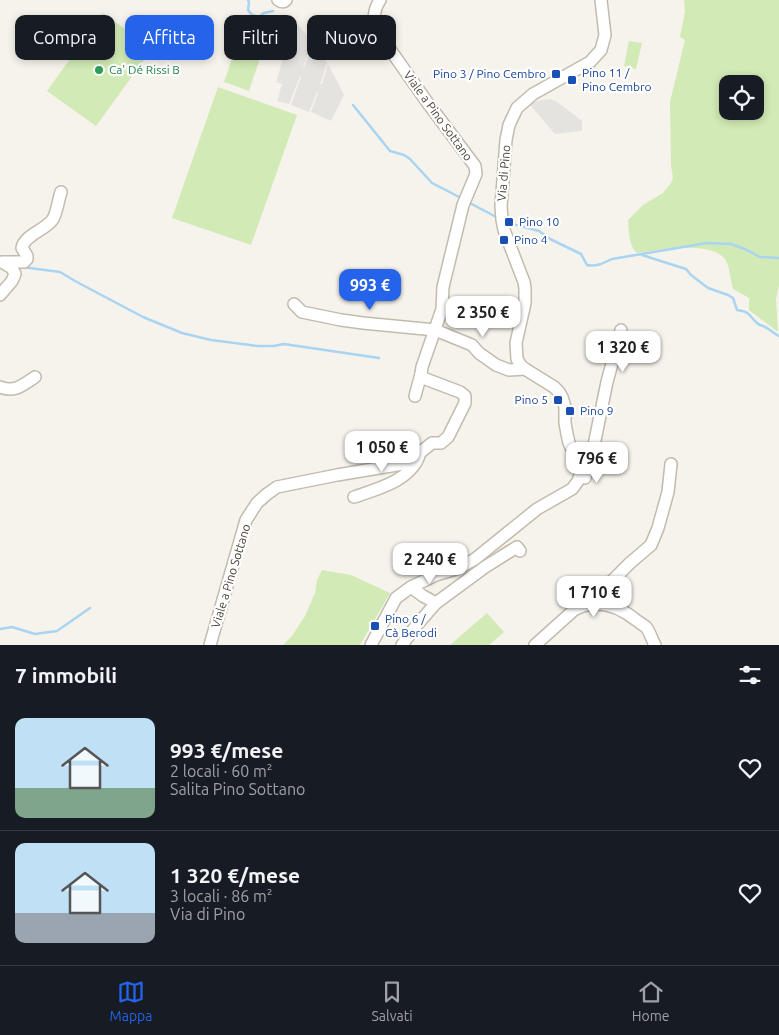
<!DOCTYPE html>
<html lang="it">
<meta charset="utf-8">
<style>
:root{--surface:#171b24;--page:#20242c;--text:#f1f3f6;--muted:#9ea1a6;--line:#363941;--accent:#2563eb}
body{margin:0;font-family:Ubuntu,sans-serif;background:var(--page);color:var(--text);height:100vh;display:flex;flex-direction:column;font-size:19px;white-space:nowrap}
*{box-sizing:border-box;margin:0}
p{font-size:16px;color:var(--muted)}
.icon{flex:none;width:28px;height:28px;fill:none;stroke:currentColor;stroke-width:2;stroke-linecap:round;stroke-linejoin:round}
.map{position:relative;height:645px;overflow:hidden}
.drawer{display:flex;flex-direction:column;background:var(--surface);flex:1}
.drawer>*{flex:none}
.top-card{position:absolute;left:15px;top:15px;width:500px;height:45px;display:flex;gap:10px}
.buttons{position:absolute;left:719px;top:75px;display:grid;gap:10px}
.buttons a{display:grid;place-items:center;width:45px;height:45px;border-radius:10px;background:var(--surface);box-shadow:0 2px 8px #0003;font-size:25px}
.price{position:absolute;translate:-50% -42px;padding:0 11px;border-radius:10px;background:#fff;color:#222;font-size:16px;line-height:32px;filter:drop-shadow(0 1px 2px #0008)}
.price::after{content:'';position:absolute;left:50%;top:30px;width:15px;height:11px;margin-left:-8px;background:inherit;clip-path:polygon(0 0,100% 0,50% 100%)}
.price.active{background:var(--accent);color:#fff}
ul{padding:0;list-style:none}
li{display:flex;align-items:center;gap:15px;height:125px;padding:0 15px}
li+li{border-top:1px solid var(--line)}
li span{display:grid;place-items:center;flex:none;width:140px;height:100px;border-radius:10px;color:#555}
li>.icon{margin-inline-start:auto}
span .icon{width:60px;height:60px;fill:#fffc;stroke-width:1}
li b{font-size:21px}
h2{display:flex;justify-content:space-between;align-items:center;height:60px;padding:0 15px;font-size:21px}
.chip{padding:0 18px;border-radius:10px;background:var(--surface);box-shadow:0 2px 8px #0003;font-size:18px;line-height:45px}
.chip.active{background:var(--accent);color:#fff}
.tabs{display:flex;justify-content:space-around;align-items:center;height:70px;border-top:1px solid var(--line);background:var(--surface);font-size:14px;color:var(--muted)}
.tabs a{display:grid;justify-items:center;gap:2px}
.tabs .active{color:var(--accent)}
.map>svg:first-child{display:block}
</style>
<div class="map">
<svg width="779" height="645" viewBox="0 0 779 645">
<rect width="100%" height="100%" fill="#f6f3ec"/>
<!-- green -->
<g fill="#d2eab5" fill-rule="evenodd">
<path d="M684,0H779V285L776,299L778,332L749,310V298L733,289C731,282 729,264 725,259C710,240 658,250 637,253C628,245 629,231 628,220L643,205L663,193L671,183L673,178L671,165L670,102L685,40L680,37L685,12ZM728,84H755V111H728Z"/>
<path d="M103,13L152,49L96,126L47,91Z"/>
<path d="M629,41L642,43L636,69L624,66Z"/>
<path d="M237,44L262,52L249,91L224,82Z"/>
<path d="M218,87L297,115L251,245L172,218Z"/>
<path d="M322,570L351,575L390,593L360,645H283L292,636L305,616L315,593L317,580Z"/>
<path d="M487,613L504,632L489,645H450Z"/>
</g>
<!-- parking -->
<g fill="#e5e3e0">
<path d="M296,23L312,41L303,67H304L313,42L327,63L320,84H322L328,64L344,95L331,121L311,112L318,93L317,92L309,112L291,105L301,77L300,76L289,104L277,101L282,84L276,82L282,62L280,30L289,29L290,56L291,57L290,42Z"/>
<path d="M551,99L556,101L582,121V131L555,134L530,105L535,102L541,100Z"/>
</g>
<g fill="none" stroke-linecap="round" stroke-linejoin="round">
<!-- stream -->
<g stroke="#a9d4f2" stroke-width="2.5">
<path d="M248,0L249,2L248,10L252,15L259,17L264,13L273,11"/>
<path d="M353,105L390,151L404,155L410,159L432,183L463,199"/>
<path d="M468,202L498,218"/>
<path d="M505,222L539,231L550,239L581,254L587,265C596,267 604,263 612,259L707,243L731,244L745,249L760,257L779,258"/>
<path d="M642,255L686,269L691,275L708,288L728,295L733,298L737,310C751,312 748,315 757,323C760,326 762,325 765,327C770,329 774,334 779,336"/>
<path d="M22,267L60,272L75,281L143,317L182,333L211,340L258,346H274L284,344L379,358"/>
<path d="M0,629L12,627L35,634L57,631L90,608"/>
</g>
<!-- minor casing -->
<g stroke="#c2bbae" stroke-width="14">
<g id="minor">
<path d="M278,0C281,2 283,3 286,0"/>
<path d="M4,262H24L27,259V256L22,248C24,235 46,230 53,219C57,212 58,201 61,192"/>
<path d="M0,295L12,281L15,274L12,268L2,262"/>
<path d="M294,304L302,312L341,320L363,323L435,330L472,345L479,353L496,365L509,370L525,369"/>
<path d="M0,387C15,393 23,385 35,377"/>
<path d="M415,396L421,374"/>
<path d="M585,478L594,445L607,382L621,330"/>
<path d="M354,497C377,489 410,481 419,456"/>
<path d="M411,587L423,596L436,603"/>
<path d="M580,607L582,603L588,599L598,595L630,563L651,545L658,528L668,492L671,464"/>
<path d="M210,645L246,520L257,503L267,494L277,487L337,475L403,464L411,460L432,443H441L448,437L465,403V396L460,392L423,378L421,374L422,367L442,309L443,287L463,205L476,174L475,166L427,102L375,28C373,18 374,9 380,0"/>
<path d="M371,645L396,598L411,587L436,575L459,568L475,559L537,509L572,489L578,481L580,475V465L569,443L567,434L565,423V407L562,397L559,392L554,387L525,369L521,366L517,359L516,343L525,303V288L524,282L504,230L502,220L501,206L506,140L509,125L517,108L533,94L590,62L601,50L605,35L601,0"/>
<path d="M402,645L416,626L436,603L485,567L517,547L520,551"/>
<path d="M535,645L574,610C596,598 617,605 636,620C639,622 643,625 646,627C650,632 652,640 655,645"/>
</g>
</g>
<!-- minor -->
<use href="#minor" stroke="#fff" stroke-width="11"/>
</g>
<!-- markers -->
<circle fill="#2e9e5b" stroke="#fff" stroke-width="2" cx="99" cy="70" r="5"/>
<g fill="#1a4fb4" stroke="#fff" stroke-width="2">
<rect x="551" y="69" width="10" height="10" rx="2.5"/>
<rect x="567" y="75" width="10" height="10" rx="2.5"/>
<rect x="504" y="217" width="10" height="10" rx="2.5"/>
<rect x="499" y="235" width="10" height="10" rx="2.5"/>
<rect x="553" y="395" width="10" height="10" rx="2.5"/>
<rect x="565" y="406" width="10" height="10" rx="2.5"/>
<rect x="370" y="621" width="10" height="10" rx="2.5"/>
</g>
<g text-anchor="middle" stroke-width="4.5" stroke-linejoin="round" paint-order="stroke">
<!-- leisure labels -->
<g font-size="12" fill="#27864d" stroke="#fff" text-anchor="start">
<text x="109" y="74">Ca' Dé Rissi B</text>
</g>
<!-- transit labels -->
<g font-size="12" fill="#164399" stroke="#fff" text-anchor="start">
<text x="582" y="77">Pino 11 /<tspan x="582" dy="14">Pino Cembro</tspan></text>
<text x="546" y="78" text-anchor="end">Pino 3 / Pino Cembro</text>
<text x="519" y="226">Pino 10</text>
<text x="514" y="244">Pino 4</text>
<text x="548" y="404" text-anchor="end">Pino 5</text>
<text x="580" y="415">Pino 9</text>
<text x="385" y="623">Pino 6 /<tspan x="385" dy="14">Cà Berodi</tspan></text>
</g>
<!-- street labels -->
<g font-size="12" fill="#4b4439" stroke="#fff">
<text transform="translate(438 116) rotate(54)" y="4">Viale a Pino Sottano</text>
<text transform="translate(504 173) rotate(-85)" y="4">Via di Pino</text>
<text transform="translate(231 576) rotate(-73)" y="4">Viale a Pino Sottano</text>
</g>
</g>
</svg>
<div class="buttons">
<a><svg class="icon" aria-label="locate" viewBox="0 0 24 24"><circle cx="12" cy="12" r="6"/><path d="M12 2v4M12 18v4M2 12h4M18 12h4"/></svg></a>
</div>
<b class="price active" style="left:370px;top:311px">993 €</b>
<b class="price" style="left:483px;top:338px">2 350 €</b>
<b class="price" style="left:623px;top:373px">1 320 €</b>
<b class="price" style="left:382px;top:473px">1 050 €</b>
<b class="price" style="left:597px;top:484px">796 €</b>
<b class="price" style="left:430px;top:585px">2 240 €</b>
<b class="price" style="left:594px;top:618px">1 710 €</b>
<div class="top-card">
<a class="chip">Compra</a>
<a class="chip active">Affitta</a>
<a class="chip">Filtri</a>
<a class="chip">Nuovo</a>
</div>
</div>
<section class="drawer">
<h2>7 immobili<svg class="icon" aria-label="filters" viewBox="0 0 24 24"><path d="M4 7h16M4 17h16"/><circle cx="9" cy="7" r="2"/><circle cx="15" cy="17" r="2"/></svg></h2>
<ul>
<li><span style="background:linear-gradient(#bfe0f5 70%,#7fa58c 0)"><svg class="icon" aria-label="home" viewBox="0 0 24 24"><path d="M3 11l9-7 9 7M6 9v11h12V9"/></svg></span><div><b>993 €/mese</b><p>2 locali · 60 m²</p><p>Salita Pino Sottano</p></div><svg class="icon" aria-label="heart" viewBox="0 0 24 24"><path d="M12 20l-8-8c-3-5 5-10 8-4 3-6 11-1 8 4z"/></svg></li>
<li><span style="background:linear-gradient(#bfe0f5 70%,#9aa5b1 0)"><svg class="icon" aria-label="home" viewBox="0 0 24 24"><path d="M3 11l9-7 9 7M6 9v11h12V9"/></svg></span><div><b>1 320 €/mese</b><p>3 locali · 86 m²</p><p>Via di Pino</p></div><svg class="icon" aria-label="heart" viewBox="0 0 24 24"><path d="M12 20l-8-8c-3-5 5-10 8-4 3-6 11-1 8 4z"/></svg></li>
</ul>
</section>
<nav class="tabs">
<a class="active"><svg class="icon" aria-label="map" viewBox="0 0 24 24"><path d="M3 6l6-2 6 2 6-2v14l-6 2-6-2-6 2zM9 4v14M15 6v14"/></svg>Mappa</a>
<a><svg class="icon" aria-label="saved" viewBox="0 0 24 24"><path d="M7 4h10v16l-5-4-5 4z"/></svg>Salvati</a>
<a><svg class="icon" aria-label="home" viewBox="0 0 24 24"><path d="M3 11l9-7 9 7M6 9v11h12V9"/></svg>Home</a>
</nav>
